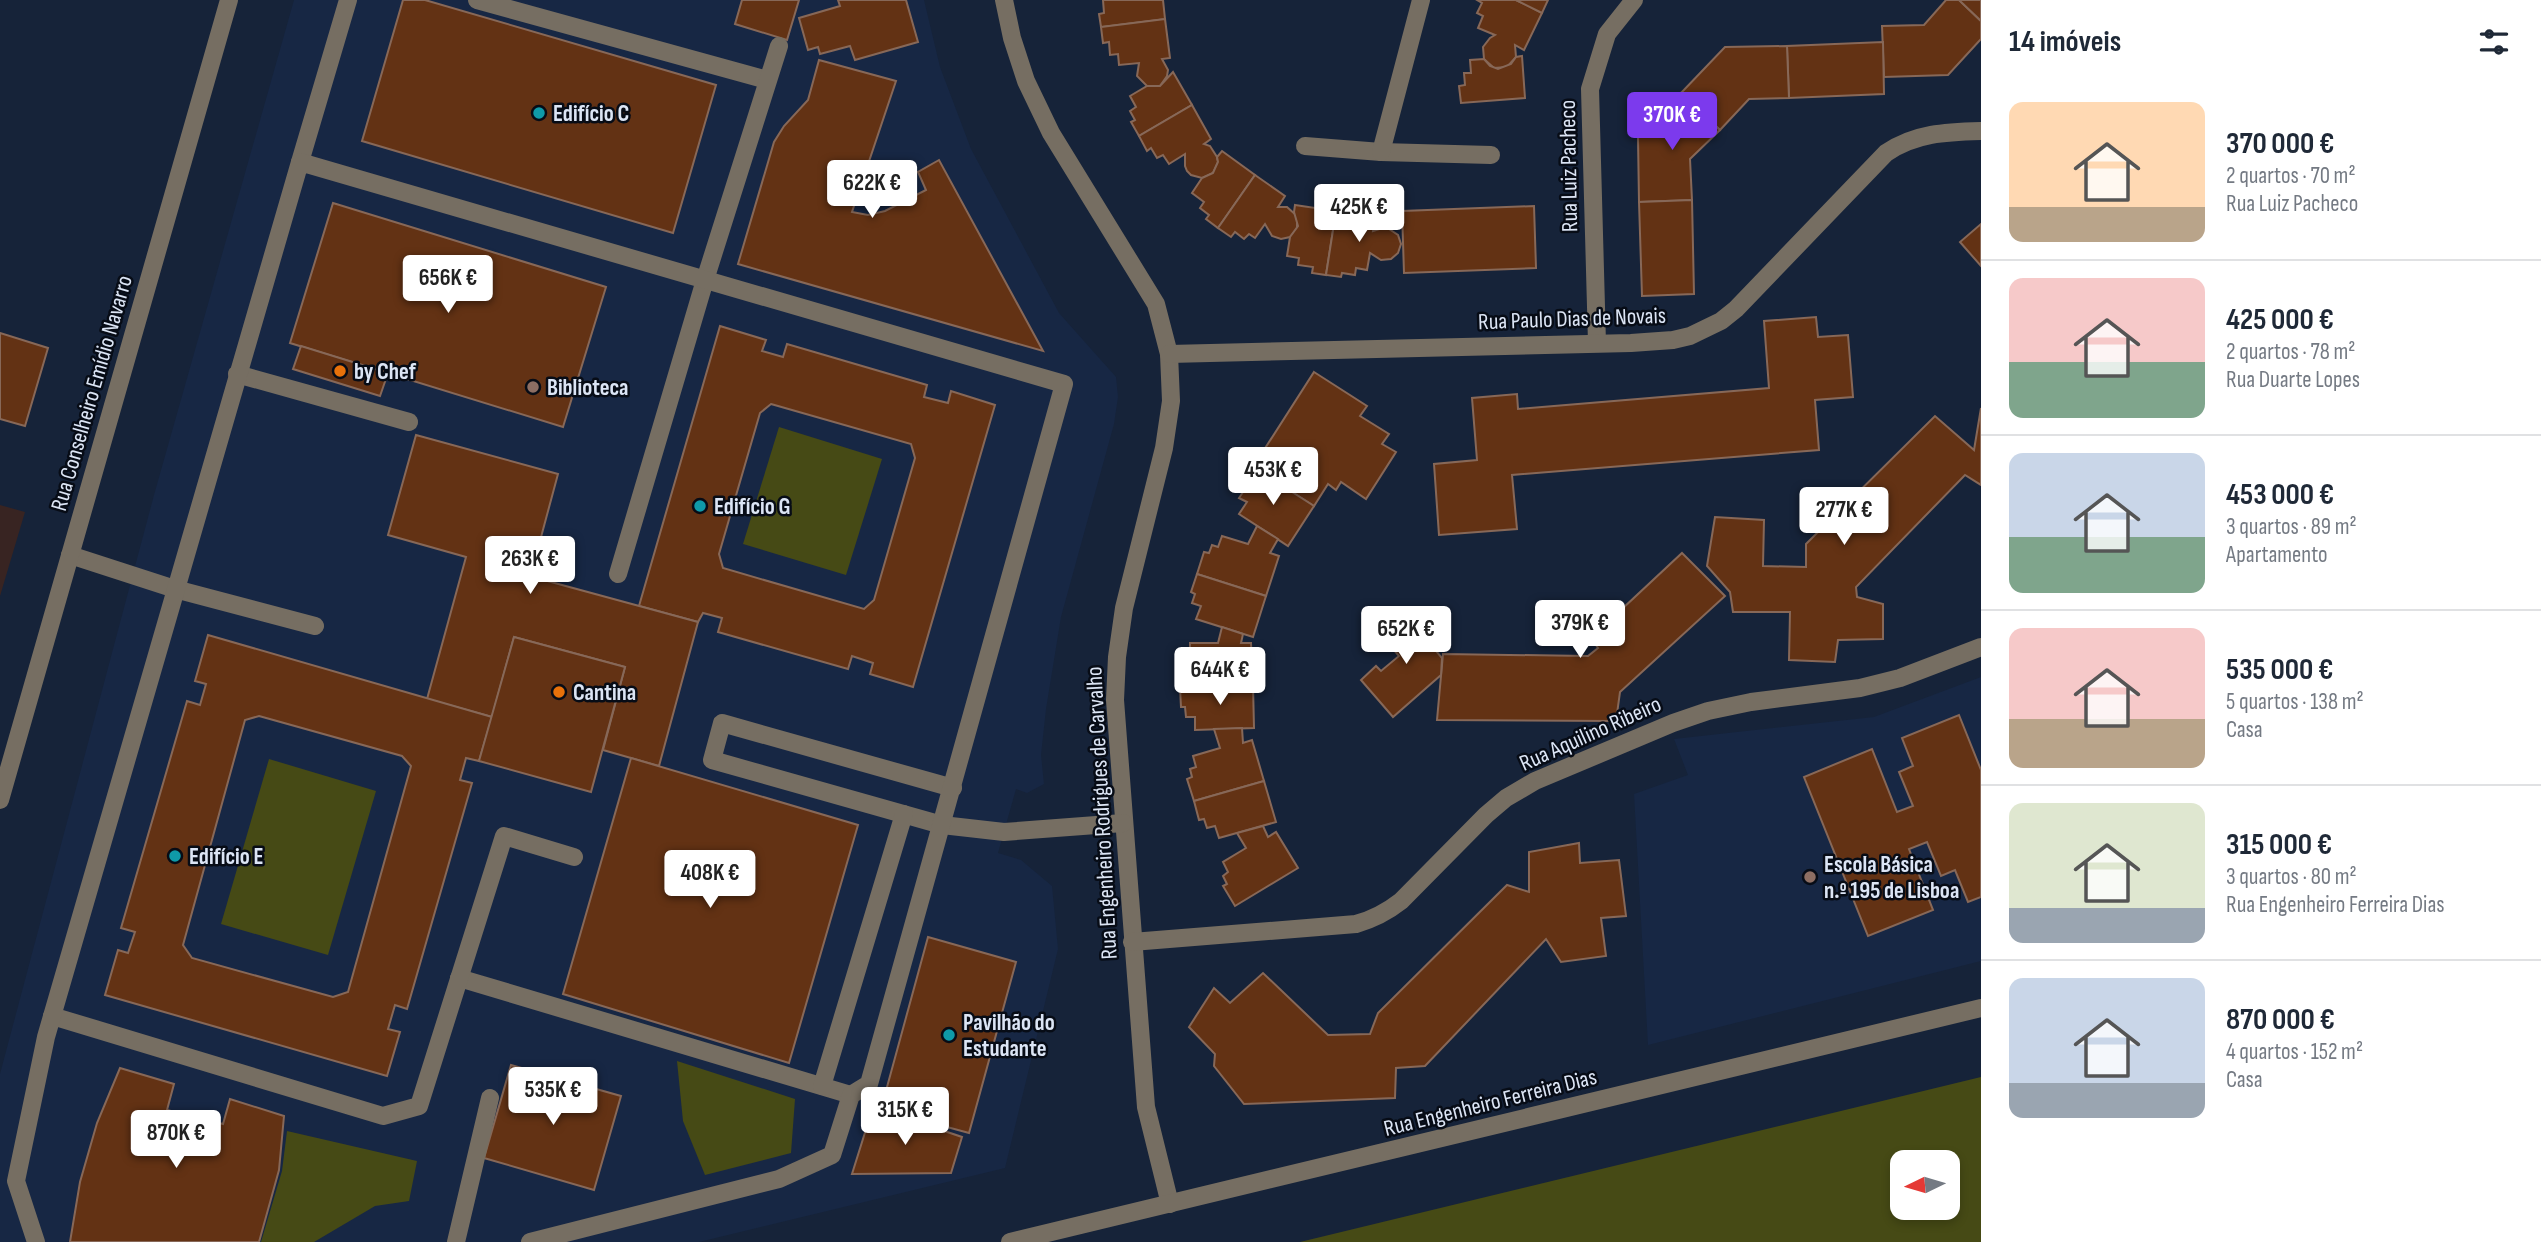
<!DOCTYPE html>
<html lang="pt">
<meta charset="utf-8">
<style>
:root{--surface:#fff;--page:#f2f2f3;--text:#1f2937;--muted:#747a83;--line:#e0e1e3;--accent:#7c3aed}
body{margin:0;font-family:"Sofia Sans Condensed",sans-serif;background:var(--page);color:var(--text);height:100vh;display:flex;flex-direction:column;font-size:26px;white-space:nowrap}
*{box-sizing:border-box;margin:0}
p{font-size:23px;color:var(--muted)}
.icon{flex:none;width:38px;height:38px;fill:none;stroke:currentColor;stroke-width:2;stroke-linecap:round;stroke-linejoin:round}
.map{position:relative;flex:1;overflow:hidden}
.sheet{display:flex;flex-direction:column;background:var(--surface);width:560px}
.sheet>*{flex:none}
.needle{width:46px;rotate:265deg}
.fabs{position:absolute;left:1890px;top:1150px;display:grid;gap:14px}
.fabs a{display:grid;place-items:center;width:70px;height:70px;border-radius:14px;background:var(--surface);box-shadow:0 4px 10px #0003;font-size:35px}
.price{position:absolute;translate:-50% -60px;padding:0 16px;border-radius:7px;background:#fff;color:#222;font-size:23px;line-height:46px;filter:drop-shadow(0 2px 4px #0008)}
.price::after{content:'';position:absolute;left:50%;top:42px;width:21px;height:16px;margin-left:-10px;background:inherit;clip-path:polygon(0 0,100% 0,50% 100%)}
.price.current{background:var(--accent);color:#fff}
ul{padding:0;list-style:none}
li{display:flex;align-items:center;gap:21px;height:175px;padding:0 28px}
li+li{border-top:2px solid var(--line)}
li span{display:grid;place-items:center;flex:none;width:196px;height:140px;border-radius:14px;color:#555}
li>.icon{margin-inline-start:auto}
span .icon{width:84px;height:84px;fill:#fffc;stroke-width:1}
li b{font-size:30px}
h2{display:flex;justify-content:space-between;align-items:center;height:84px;padding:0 28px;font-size:30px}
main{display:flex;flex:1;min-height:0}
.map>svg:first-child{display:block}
</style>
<main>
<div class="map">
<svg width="1981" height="1242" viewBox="0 0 1981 1242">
<rect width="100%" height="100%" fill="#162339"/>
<!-- commercial -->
<path fill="#382422" d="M0,505L25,512L0,596Z"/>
<!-- built -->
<g fill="#172744">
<path d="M294,0H924L940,67L971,149L1059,313L1116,377L1118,397L1114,424L1061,617L1046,709L1041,755L1044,784L1027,793L1016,789L998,853L1021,860L1052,886L1058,949L1005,1168L699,1242H0V1074L154,495Z"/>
<path d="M1981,677V961L1648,1045L1634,794L1688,775L1674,739L1874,717Z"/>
</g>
<!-- green -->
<g fill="#464a15" fill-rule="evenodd">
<path d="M779,427L882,459L846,575L743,544Z"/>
<path d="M269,759L376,791L328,955L221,924Z"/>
<path d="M677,1061L795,1099L791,1153L705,1175L683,1121Z"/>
<path d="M1981,1077V1242H1300ZM1902,1162H1948V1208H1902Z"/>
<path d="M287,1131L417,1161L409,1201L375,1206L314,1242H261L282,1171Z"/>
</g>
<!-- building -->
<g fill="#633214" stroke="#876858" stroke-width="2" fill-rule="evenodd">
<path d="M403,0H425L716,85L673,233L362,141Z"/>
<path d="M742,0H799L787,40L735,24Z"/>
<path d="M838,0H906L918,42L855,60L850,46L820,54L818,47L808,50L799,18L840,6Z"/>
<path d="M1103,0H1163L1165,19L1101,27L1099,14L1104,13Z"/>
<path d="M1477,0H1516L1542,13L1524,50L1515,45L1516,57L1507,67L1494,68L1484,59L1483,47L1490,38L1495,35L1478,28L1483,16L1477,13L1482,3Z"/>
<path d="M1516,0H1548L1542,13Z"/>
<path d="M1946,0H1959L1981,21V39L1948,75L1884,77L1882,26L1924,25Z"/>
<path d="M1959,0H1981V21Z"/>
<path d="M1165,19L1170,58L1162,59L1168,70L1167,76L1160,86H1147L1137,76L1139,63L1119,65L1118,54L1110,55L1109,42L1103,43L1101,27Z"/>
<path d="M1883,42L1884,94L1789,98L1787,46Z"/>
<path d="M1787,46L1789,98L1749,99L1720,130L1681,93L1725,47Z"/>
<path d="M1522,56L1525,98L1461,103L1459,86L1465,85L1464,73H1471L1470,60L1484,59L1490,66L1498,69L1511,64L1516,57Z"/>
<path d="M819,60L896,81L852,212L868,215L885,211L926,190L918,172L939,160L1043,351L738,264L774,142L784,126L808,100Z"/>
<path d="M1173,72L1192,105L1139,136L1131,122L1135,120L1130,111L1136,107L1130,96L1147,86H1160Z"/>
<path d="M1681,93L1720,130L1690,159L1692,200L1639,202L1638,138Z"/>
<path d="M1192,105L1211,139L1204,144L1210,146L1217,157L1218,162L1213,173L1202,178L1191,175L1187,171L1185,166V154L1169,164L1163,155L1157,158L1151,148L1147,151L1139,136Z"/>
<path d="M1222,151L1255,175L1218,228L1206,219L1209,215L1200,208L1204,202L1192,193L1202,178L1213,173L1218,162L1217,157Z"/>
<path d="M1255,175L1285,196L1278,207H1287L1297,216V230L1290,237L1281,239L1272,236L1265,224L1255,238L1249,234L1244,239L1235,232L1231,237L1218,228Z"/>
<path d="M1692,200L1694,294L1642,296L1639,202Z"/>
<path d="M333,203L606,287L563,427L290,343Z"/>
<path d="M1295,205L1336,211L1326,275L1312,273L1313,267L1298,265L1299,258L1287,256L1290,237L1298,226L1294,212Z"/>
<path d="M1534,206L1536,268L1404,273L1402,211Z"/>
<path d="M1336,211L1375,217L1373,231L1386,227L1398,235L1401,244L1398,253L1391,259L1381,260L1370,253L1367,270L1356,268L1355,275L1342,273L1341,277L1326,275Z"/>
<path d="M1981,224V266L1960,242Z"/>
<path d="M1816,317L1818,337L1848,335L1853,397L1815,400L1819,450L1512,475L1517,529L1439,535L1434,464L1477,460L1472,398L1517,394L1518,409L1769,388L1764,321Z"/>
<path d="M720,326L766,340L762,351L783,357L787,344L927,385L924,397L948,403L951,391L995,405L913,687L870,674L873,663L852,656L848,669L718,632L722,618L703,613L698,622L639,606ZM771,404L911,444L915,458L874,600L864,609L723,568L719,554L760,413Z"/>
<path d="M0,333L48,348L25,426L0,419Z"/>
<path d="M301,346L388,373L380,396L293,369Z"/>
<path d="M1314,372L1367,406L1360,416L1389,434L1382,444L1396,452L1366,499L1341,482L1336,490L1328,484L1314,506L1253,467Z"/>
<path d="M1981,408V485L1965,475L1856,587L1857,597L1883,604V639L1838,640L1835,662L1789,660L1790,612H1733L1730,592L1707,566L1715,517L1764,520L1763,566L1806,567V544L1935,416L1974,450Z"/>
<path d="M416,435L558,474L537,552L525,549L518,573L698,622L659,766L603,750L625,667L514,637L492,717L427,699L466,557L388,535Z"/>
<path d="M1253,467L1314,506L1288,546L1239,514L1247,502L1239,498L1245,489L1240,486Z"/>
<path d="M1257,526L1278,539L1270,553L1279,556L1266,596L1197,574L1204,552L1209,553L1212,545L1218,547L1222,536L1248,544Z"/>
<path d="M1682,553L1725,596L1620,692L1616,721L1437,720L1443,654L1588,656L1598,648L1591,638Z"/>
<path d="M1197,574L1266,596L1253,637L1196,619L1201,606L1192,603L1195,594L1191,592Z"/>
<path d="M1413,610L1427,626L1424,630L1435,642L1431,645L1442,658L1441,675L1393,717L1361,680L1376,666L1381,671L1399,656L1383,637Z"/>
<path d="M1222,627L1243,634L1241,643H1251L1253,685L1180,688L1179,665L1184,664V655H1190V643H1218Z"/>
<path d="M208,635L492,717L479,761L466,758L460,780L472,783L407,1009L395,1005L388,1029L400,1032L387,1076L105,995L118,950L128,953L135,932L121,928L187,701L200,705L206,684L195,681ZM259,716L402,756L411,766L348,992L333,997L192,958L183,945L245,720Z"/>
<path d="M514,637L625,667L591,792L479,761Z"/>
<path d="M1253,685L1254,728L1195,730V717H1186L1185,707H1181L1180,688Z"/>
<path d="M1959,715L1981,770V897L1968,902L1955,870L1941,876L1927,842L1909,849L1933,910L1868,936L1804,777L1872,749L1897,812L1913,806L1899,772L1913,766L1902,738Z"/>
<path d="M1242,728L1243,743L1252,740L1264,781L1194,801L1187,779L1192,777L1190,769L1196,767L1193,756L1220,748L1214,729Z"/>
<path d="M631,758L858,825L789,1063L563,994Z"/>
<path d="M1264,781L1276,822L1219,838L1215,826L1207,828L1204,819L1199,820L1194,801Z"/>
<path d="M1263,826L1268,837L1276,832L1298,868L1235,906L1223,886L1227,884L1223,876L1228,872L1223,862L1246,848L1237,833Z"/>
<path d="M1579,843L1580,863L1619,860L1626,916L1601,918L1606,956L1561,962L1546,939L1425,1066L1396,1068L1395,1098L1244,1104L1214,1066L1215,1054L1189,1027L1214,988L1230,1003L1263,973L1328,1035L1370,1034L1378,1013L1507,885L1529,892V852Z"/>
<path d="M928,937L1016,962L969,1133L881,1109Z"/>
<path d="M511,1065L621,1096L594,1190L484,1158Z"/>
<path d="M120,1068L174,1084L167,1110L223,1124L230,1099L284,1116L279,1170L259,1242H70L80,1182L97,1123Z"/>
<path d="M873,1107L962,1137L951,1173L852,1174Z"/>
</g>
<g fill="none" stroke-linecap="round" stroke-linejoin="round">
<!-- minor -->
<g stroke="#766e62" stroke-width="18">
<path d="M477,0L767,80"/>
<path d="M1004,0L1012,38L1026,81L1051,133L1156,304L1169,354L1171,401L1164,448L1124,608L1117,657L1115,700L1146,1107L1170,1204"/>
<path d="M1305,146L1381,152L1491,155"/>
<path d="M1381,152L1421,0"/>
<path d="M300,162L348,0"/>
<path d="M1597,343L1590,89L1607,34L1634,0"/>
<path d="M1169,354L1631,343L1673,340L1690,336L1721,321L1736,309L1886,153C1915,133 1946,132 1981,131"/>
<path d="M237,374L409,422"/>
<path d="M70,555L175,589L315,626"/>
<path d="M618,574L705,280L779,46"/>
<path d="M953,788L722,723L712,760L942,825L1004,832L1123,823"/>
<path d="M0,800L229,0"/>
<path d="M1132,942L1356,924C1374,919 1387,912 1401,901L1486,815L1506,798L1535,781L1673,723L1708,711L1751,702L1860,688L1900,678L1981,647"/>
<path d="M459,978L851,1095"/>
<path d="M52,1016L383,1116L419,1106L504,836L574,857"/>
<path d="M822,1086L904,814"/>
<path d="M36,1242L16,1181L46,1037L300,162L1064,384L869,1084L851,1095L832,1155L779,1179L530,1242"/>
<path d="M456,1242L490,1098"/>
<path d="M1010,1242L1981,1008"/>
</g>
</g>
<!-- markers -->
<g fill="#0f9aa8" stroke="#070c16" stroke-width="2.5">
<circle cx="539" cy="113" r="7"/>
<circle cx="700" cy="506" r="7"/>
<circle cx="175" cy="856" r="7"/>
<circle cx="949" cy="1035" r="7"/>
</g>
<g fill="#e8710a" stroke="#070c16" stroke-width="2.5">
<circle cx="340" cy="371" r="7"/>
<circle cx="559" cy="692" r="7"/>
</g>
<g fill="#8d6e63" stroke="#070c16" stroke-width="2.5">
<circle cx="533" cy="387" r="7"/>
<circle cx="1810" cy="877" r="7"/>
</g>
<g text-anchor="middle" stroke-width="5" stroke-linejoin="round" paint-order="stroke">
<!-- poi labels -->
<g font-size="23" font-weight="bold" fill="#dce5f5" stroke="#070c16" text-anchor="start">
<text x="553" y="121">Edifício C</text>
<text x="354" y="379">by Chef</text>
<text x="547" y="395">Biblioteca</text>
<text x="714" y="514">Edifício G</text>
<text x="573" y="700">Cantina</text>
<text x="189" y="864">Edifício E</text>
<text x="1824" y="872">Escola Básica<tspan x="1824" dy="26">n.º 195 de Lisboa</tspan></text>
<text x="963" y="1030">Pavilhão do<tspan x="963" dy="26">Estudante</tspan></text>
</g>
<!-- street labels -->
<g font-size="23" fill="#dce5f5" stroke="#070c16">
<text transform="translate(1568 166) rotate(-91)" y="8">Rua Luiz Pacheco</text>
<text transform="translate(1572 318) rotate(-2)" y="8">Rua Paulo Dias de Novais</text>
<text transform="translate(91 393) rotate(-74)" y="8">Rua Conselheiro Emídio Navarro</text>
<text transform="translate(1590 733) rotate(-24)" y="8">Rua Aquilino Ribeiro</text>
<text transform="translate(1101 813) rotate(-93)" y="8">Rua Engenheiro Rodrigues de Carvalho</text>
<text transform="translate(1490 1102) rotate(-14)" y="8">Rua Engenheiro Ferreira Dias</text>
</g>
</g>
</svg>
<div class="fabs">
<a><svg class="needle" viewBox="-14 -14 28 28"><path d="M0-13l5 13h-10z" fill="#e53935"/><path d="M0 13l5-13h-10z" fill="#747a83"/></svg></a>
</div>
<b class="price current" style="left:1672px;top:152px">370K €</b>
<b class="price" style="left:872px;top:220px">622K €</b>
<b class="price" style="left:1359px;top:244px">425K €</b>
<b class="price" style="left:448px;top:315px">656K €</b>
<b class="price" style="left:1273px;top:507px">453K €</b>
<b class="price" style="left:1844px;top:547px">277K €</b>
<b class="price" style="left:530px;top:596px">263K €</b>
<b class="price" style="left:1580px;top:660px">379K €</b>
<b class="price" style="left:1406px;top:666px">652K €</b>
<b class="price" style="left:1220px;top:707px">644K €</b>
<b class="price" style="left:710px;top:910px">408K €</b>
<b class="price" style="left:553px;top:1127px">535K €</b>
<b class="price" style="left:905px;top:1147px">315K €</b>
<b class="price" style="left:176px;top:1170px">870K €</b>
</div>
<section class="sheet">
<h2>14 imóveis<svg class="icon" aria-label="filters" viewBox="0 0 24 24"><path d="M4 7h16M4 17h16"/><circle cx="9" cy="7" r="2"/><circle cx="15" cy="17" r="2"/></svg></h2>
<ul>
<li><span style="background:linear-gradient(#ffd9b3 75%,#b9a48a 0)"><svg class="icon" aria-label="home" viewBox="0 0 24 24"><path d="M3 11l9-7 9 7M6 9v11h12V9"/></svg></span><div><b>370 000 €</b><p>2 quartos · 70 m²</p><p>Rua Luiz Pacheco</p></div></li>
<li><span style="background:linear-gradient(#f6c9c9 60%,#7fa58c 0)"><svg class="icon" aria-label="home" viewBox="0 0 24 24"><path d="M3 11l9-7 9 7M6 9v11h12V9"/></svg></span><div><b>425 000 €</b><p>2 quartos · 78 m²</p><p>Rua Duarte Lopes</p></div></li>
<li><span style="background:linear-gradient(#c9d6e8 60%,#7fa58c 0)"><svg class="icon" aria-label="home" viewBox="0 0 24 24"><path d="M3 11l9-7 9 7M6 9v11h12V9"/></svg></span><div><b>453 000 €</b><p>3 quartos · 89 m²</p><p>Apartamento</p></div></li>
<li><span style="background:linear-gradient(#f6c9c9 65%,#b9a48a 0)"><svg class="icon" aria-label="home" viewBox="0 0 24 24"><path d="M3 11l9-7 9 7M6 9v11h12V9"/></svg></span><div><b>535 000 €</b><p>5 quartos · 138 m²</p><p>Casa</p></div></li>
<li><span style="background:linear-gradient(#dfe7d0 75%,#9aa5b1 0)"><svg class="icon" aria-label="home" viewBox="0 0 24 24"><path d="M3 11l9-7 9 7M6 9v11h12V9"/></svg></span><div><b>315 000 €</b><p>3 quartos · 80 m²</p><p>Rua Engenheiro Ferreira Dias</p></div></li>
<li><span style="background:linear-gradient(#c9d6e8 75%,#9aa5b1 0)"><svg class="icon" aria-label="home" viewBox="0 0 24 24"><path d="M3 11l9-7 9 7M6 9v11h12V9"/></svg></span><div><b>870 000 €</b><p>4 quartos · 152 m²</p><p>Casa</p></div></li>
</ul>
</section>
</main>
